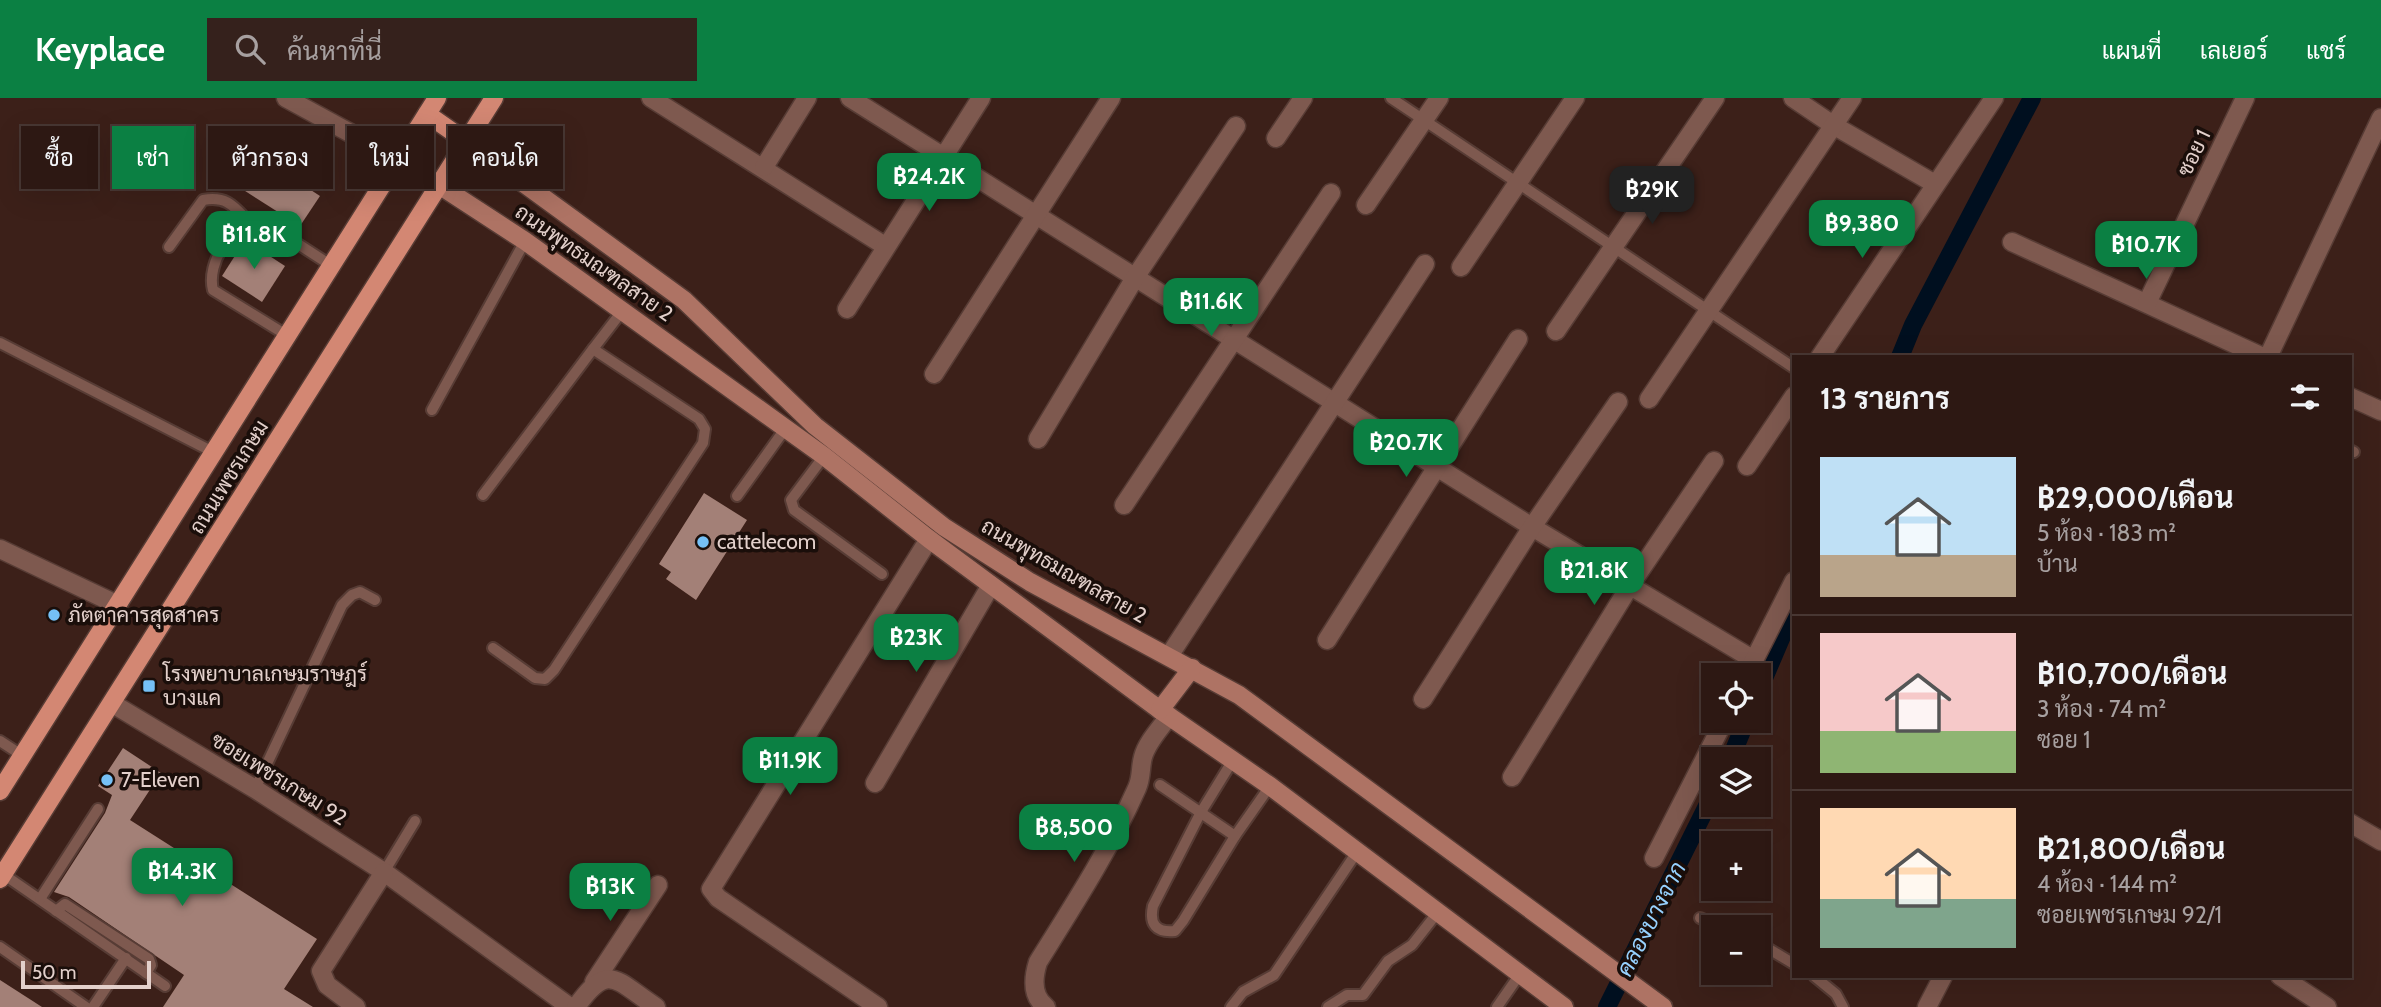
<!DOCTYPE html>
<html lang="th">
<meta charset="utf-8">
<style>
:root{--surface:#2d1813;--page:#35211c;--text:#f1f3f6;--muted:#a7a0a0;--line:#483733;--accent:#0b8043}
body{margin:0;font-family:Cabin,Sarabun,sans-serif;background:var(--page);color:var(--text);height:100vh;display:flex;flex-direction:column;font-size:26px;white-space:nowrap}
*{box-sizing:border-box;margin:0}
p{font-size:23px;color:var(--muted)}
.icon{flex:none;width:38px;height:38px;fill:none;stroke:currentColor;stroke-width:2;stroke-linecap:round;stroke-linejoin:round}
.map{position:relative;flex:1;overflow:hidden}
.side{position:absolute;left:1792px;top:257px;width:560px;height:623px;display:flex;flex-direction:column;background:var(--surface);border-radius:0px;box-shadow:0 7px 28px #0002,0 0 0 2px var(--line)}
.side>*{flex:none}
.top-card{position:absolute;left:21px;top:28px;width:665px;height:63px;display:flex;gap:14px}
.controls{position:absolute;left:1701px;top:565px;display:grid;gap:14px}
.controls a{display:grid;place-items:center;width:70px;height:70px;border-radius:0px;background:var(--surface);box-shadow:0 7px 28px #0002,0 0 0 2px var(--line);font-size:35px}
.scale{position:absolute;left:21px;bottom:18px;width:130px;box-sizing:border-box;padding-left:7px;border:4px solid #e3d0cb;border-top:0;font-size:19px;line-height:24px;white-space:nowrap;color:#e3d0cb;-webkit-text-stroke:5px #1a0e0a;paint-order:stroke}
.price{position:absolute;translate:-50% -60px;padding:0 16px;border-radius:14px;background:var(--accent);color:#fff;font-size:23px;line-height:46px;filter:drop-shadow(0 2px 4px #0008)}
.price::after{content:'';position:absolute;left:50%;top:42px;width:21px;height:16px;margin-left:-10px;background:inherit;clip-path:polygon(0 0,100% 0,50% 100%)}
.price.current{background:#222;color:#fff}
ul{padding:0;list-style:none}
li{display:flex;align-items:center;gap:21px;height:175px;padding:0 28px}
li+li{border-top:2px solid var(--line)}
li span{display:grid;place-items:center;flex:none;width:196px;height:140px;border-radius:0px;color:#555}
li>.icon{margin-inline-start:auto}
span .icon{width:84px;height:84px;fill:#fffc;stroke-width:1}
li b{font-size:30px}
h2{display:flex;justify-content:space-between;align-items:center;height:84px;padding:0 28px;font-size:30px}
.pill{padding:0 24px;border-radius:0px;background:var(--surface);box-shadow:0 7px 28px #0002,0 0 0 2px var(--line);font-size:24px;line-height:63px}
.pill.current{background:var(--accent);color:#fff}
header{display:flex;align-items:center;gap:42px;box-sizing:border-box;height:98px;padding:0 35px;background:var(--accent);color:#fff}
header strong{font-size:33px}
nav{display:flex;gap:38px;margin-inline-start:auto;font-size:24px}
.search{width:490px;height:63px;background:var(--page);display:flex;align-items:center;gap:18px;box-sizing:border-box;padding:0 24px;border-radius:0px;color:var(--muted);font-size:26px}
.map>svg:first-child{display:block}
</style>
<header>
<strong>Keyplace</strong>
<div class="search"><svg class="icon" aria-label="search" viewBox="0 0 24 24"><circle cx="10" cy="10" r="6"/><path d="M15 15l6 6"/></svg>ค้นหาที่นี่</div>
<nav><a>แผนที่</a><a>เลเยอร์</a><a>แชร์</a></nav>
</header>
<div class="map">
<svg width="2381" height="909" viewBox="0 0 2381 909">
<rect width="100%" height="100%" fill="#3c2019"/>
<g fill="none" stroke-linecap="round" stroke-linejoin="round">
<!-- canal -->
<g stroke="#000f1f" stroke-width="18">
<path d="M1900,259L1913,227L2032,0"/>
<path d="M1759,592L1794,510"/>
<path d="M1730,662L1746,623"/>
<path d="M1607,909L1713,696"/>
</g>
</g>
<!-- building -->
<g fill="#a38077">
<path d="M262,60L320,98L300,128L242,91Z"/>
<path d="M245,142L285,168L262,204L222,178Z"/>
<path d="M704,395L747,422L696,502L666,481L671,474L659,466Z"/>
<path d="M123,650L161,675L130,722L317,841L284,891L313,909H163L184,877L69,799L54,794L105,715L112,697L98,688Z"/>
<path d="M0,882L42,909H0Z"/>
</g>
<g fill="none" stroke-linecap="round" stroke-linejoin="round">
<!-- service casing -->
<g stroke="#573c35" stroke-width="14">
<g id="service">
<path d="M1391,0L1794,270"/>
<path d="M169,149L203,102C226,98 233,107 248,123"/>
<path d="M288,238L213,192C206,165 232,124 261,122L332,168"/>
<path d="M0,245L215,355"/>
<path d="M432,312L525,143"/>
<path d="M2350,352L2354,354"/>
<path d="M824,358L791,402L794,412L882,476"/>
<path d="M483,397L593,251"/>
<path d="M737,398L785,331"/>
<path d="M493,550L535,580L545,581L554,572L703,345L705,331L699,321L593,251L623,212"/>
<path d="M0,643L23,658"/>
<path d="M1233,662L1201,714L1153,808C1149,826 1156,835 1175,833L1183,823L1235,738L1270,688"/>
<path d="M1160,687L1235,738"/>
<path d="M255,691L342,507L352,497L360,494L375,502"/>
<path d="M384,774L415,723"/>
<path d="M3,776L165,888"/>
<path d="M40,801L98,711"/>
<path d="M56,813L65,806L149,861L151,867L146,875"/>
<path d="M1700,820L1723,830"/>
<path d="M1759,845L1794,866"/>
<path d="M0,849L86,909"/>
<path d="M1814,878L1836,896L1843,909"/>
<path d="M93,909L126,860"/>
<path d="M1231,909L1243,894L1274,877L1357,754"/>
<path d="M1328,909L1347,897H1363L1388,863L1412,847L1438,814"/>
<path d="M1497,909L1520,876"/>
</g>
</g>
<!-- minor casing -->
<g stroke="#573c35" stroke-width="21">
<g id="minor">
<path d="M286,0L398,61"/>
<path d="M651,0L885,148"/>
<path d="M850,0L1532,429L1754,562"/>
<path d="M1793,0L1833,27L1935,86"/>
<path d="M1276,40L1303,0"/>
<path d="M764,69L807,0"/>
<path d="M1366,107L1439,0"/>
<path d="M2012,144L2263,259"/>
<path d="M1461,169L1575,0"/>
<path d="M2147,205L2245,0"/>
<path d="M847,211L981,0"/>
<path d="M1556,233L1715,0"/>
<path d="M1820,259L1994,0"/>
<path d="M2268,259L2381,20"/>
<path d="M934,276L1111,0"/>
<path d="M2350,299L2381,313"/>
<path d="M1649,301L1852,0"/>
<path d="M1038,341L1136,178L1236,28"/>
<path d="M1747,368L1794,298"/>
<path d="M1124,407L1331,95"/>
<path d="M0,451L118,507"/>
<path d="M1327,542L1518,241"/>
<path d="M1169,558L1425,166"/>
<path d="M1746,578L1794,483"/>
<path d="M1423,601L1532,429L1618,304"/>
<path d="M113,606L255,691L384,774L570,909"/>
<path d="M1512,679L1631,486L1714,363"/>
<path d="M875,685L991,487"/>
<path d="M2350,725L2381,743"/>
<path d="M1654,760L1724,623"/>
<path d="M2280,878L2327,909"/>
<path d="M594,884L658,787"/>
<path d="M356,909L327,887L321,873L384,774"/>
<path d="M576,909C609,863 615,882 656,909"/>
<path d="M878,909L718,800L711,791L929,441"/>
<path d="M1046,909C1031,898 1033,880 1038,864C1073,808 1110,751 1137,690C1142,679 1140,670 1143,659C1147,644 1160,631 1169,618"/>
<path d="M1927,909L1943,878"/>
</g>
</g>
<!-- secondary casing -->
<g stroke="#573c35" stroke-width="21">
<g id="secondary">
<path d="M467,44L684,202L815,328L944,429L1030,484L1239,597L1663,909"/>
<path d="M439,87L525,143L824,358L929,441L1160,612L1270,688L1564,909"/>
<path d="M1160,612L1192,570"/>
</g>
</g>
<!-- primary casing -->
<g stroke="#573c35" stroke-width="21">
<g id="primary">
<path d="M427,16L467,44"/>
<path d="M398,61L439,87"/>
<path d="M0,693L437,0"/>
<path d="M0,781L494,0"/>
</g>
</g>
<!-- service -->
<use href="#service" stroke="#7e594f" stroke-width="10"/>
<!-- minor -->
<use href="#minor" stroke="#7e594f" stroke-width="18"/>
<!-- secondary -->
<use href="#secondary" stroke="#ae7364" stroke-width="18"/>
<!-- primary -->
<use href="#primary" stroke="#d38773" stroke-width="18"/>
</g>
<!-- markers -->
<g fill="#75c0f6" stroke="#1a0e0a" stroke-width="2.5">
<circle cx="703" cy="444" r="7"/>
<circle cx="54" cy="517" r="7"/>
<rect x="142" y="581" width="14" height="14" rx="3.5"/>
<circle cx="107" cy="682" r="7"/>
</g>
<g text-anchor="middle" stroke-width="7" stroke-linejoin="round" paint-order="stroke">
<!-- street labels -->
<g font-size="21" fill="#e3d0cb" stroke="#1a0e0a">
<text transform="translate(2194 55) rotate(-64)" y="7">ซอย 1</text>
<text transform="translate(594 165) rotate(35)" y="7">ถนนพุทธมณฑลสาย 2</text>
<text transform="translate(229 379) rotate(-58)" y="7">ถนนเพชรเกษม</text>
<text transform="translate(1064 473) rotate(30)" y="7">ถนนพุทธมณฑลสาย 2</text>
<text transform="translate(279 681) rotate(32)" y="7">ซอยเพชรเกษม 92</text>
</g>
<!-- poi labels -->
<g font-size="21" fill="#e3d0cb" stroke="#1a0e0a" text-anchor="start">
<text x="717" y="451">cattelecom</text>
<text x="68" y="524">ภัตตาคารสุดสาคร</text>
<text x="163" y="583">โรงพยาบาลเกษมราษฎร์<tspan x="163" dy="24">บางแค</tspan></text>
<text x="121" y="689">7-Eleven</text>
</g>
<!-- water labels -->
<g font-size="23" font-style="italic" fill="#97d2ff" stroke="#1a0e0a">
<text transform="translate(1651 821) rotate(-63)" y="8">คลองบางจาก</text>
</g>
</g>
</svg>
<div class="controls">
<a><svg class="icon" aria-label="locate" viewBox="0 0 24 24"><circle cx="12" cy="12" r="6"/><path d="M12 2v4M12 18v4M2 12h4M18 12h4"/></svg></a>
<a><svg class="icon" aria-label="layers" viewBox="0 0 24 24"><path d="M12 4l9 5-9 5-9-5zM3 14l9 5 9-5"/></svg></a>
<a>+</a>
<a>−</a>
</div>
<div class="scale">50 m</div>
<b class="price" style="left:929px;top:115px">฿24.2K</b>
<b class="price current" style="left:1652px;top:128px">฿29K</b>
<b class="price" style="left:1862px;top:162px">฿9,380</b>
<b class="price" style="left:254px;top:173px">฿11.8K</b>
<b class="price" style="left:2146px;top:183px">฿10.7K</b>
<b class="price" style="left:1211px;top:240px">฿11.6K</b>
<b class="price" style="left:1406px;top:381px">฿20.7K</b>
<b class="price" style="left:1594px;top:509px">฿21.8K</b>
<b class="price" style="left:916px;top:576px">฿23K</b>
<b class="price" style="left:790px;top:699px">฿11.9K</b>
<b class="price" style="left:1074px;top:766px">฿8,500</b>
<b class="price" style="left:182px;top:810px">฿14.3K</b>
<b class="price" style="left:610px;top:825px">฿13K</b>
<div class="top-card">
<a class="pill">ซื้อ</a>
<a class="pill current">เช่า</a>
<a class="pill">ตัวกรอง</a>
<a class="pill">ใหม่</a>
<a class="pill">คอนโด</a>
</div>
<section class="side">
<h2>13 รายการ<svg class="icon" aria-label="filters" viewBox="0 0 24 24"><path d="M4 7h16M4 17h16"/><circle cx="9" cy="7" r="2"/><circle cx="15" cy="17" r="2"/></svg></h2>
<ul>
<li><span style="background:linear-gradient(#bfe0f5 70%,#b9a48a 0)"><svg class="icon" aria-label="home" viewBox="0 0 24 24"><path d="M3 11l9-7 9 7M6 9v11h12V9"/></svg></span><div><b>฿29,000/เดือน</b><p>5 ห้อง · 183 m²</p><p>บ้าน</p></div></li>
<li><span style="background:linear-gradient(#f6c9c9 70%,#8fb573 0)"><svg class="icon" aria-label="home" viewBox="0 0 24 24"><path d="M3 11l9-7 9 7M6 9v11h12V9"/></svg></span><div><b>฿10,700/เดือน</b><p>3 ห้อง · 74 m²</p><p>ซอย 1</p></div></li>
<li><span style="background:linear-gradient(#ffd9b3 65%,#7fa58c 0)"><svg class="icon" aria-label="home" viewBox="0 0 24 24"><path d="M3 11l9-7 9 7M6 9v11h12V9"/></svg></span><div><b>฿21,800/เดือน</b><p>4 ห้อง · 144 m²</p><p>ซอยเพชรเกษม 92/1</p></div></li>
</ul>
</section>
</div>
